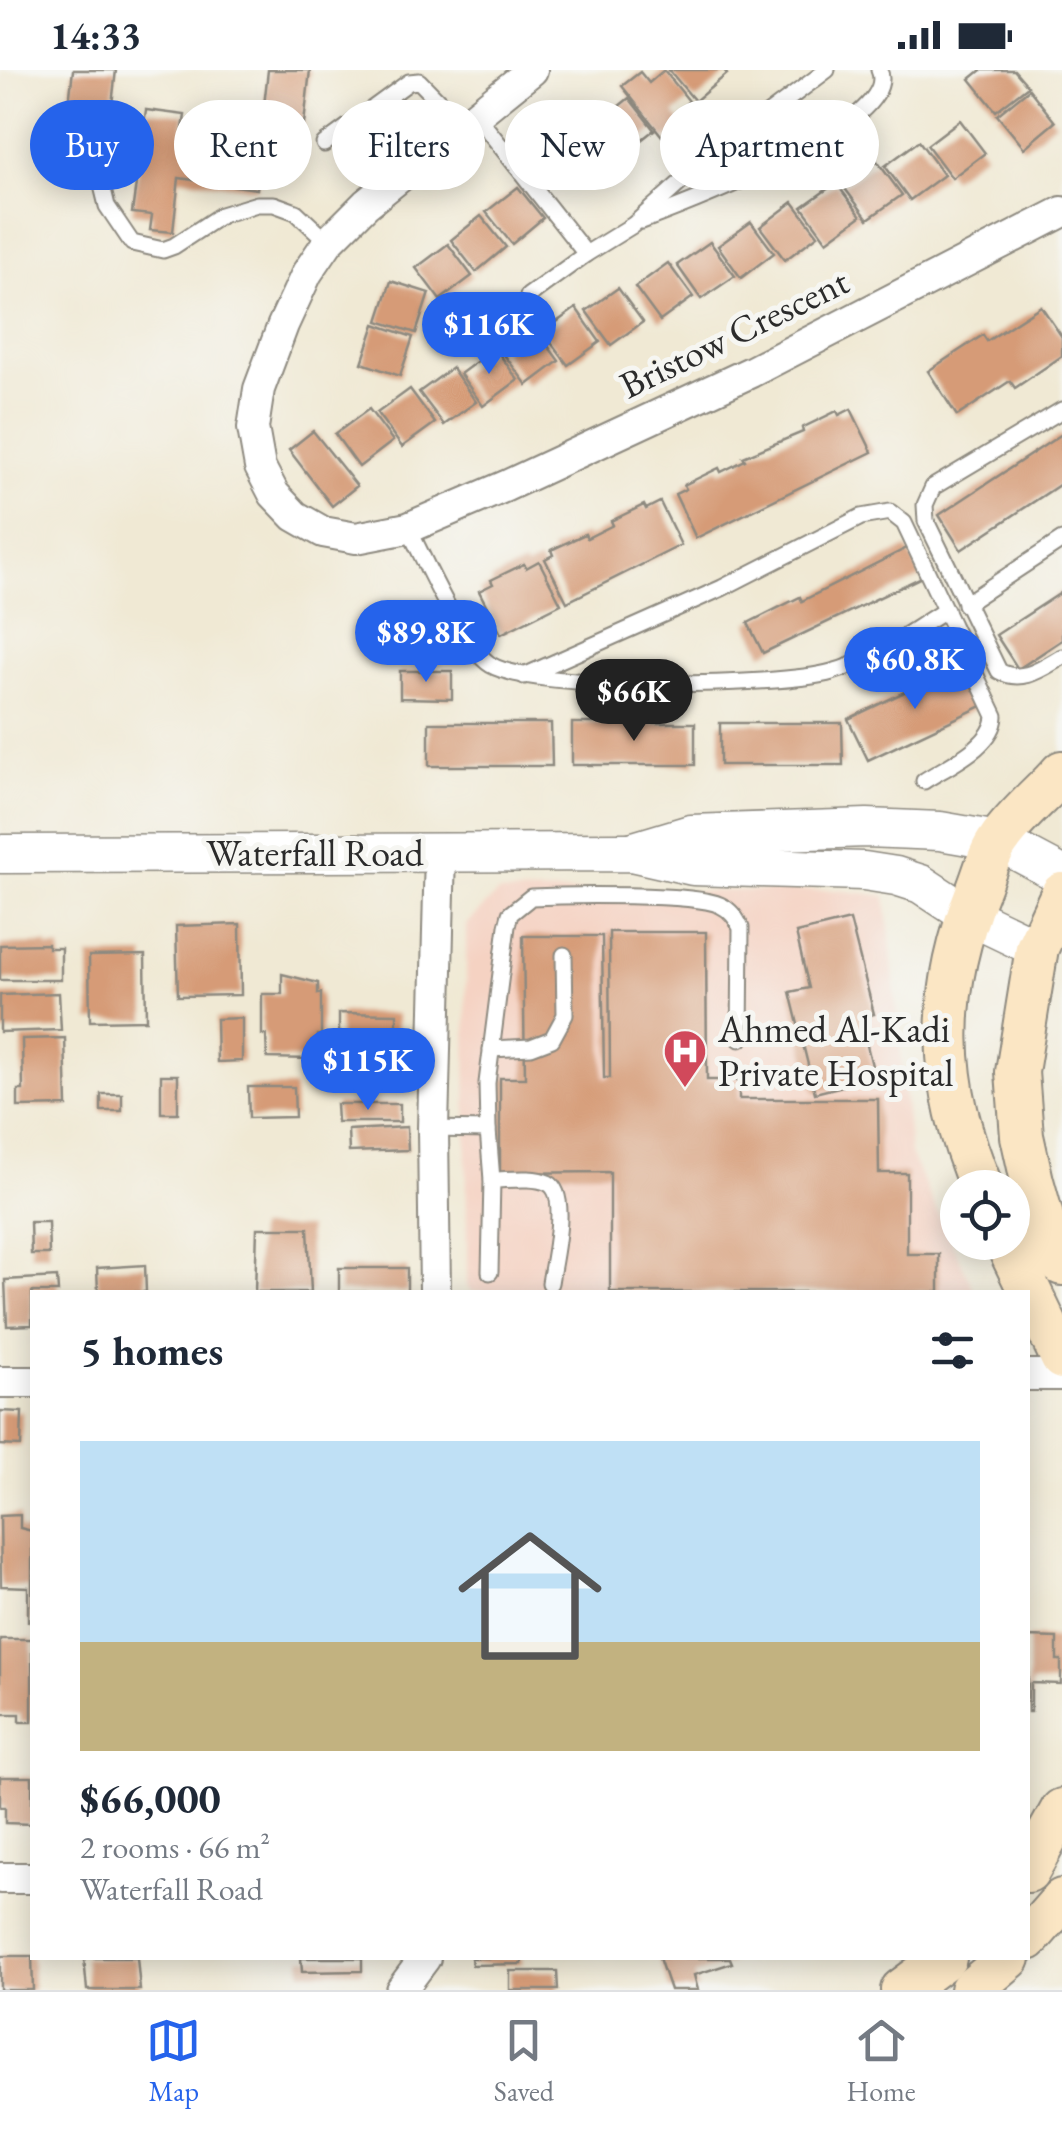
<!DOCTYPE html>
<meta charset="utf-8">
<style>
:root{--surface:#fff;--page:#f2f2f3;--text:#1f2937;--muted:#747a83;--line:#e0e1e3;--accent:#2563eb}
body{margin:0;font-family:"EB Garamond",serif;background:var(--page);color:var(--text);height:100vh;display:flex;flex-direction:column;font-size:38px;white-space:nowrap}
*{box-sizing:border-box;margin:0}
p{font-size:32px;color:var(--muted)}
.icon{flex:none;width:55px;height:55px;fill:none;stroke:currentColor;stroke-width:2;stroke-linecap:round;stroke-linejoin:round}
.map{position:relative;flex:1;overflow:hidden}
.side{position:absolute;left:30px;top:1220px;width:1000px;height:670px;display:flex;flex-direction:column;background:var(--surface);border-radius:0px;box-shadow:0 5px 25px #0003}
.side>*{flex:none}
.banner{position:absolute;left:30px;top:30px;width:1002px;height:90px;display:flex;gap:20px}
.buttons{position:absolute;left:940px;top:1100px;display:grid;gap:20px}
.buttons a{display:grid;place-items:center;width:90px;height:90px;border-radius:50%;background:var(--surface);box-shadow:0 5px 25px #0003;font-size:50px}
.price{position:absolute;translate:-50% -85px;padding:0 22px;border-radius:35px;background:var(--accent);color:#fff;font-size:32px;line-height:65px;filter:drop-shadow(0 2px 5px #0008)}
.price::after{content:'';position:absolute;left:50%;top:60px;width:30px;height:22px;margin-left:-15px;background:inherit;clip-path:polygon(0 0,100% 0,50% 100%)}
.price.active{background:#222;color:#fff}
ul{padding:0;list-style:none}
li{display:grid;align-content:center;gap:20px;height:530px;padding:0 50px}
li+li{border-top:2px solid var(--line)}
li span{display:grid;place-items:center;height:310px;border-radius:0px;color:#555}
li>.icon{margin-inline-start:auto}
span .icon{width:180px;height:180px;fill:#fffc;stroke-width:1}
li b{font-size:42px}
h2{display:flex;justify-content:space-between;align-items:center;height:120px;padding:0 50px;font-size:42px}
.pill{padding:0 35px;border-radius:45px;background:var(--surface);box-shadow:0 5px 25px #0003;font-size:35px;line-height:90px}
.pill.active{background:var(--accent);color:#fff}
.status{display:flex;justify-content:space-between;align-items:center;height:70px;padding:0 50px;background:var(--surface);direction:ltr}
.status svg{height:28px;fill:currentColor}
.menu{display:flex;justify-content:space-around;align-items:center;height:140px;border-top:2px solid var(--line);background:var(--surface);font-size:28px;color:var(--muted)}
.menu a{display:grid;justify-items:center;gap:5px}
.menu .active{color:var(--accent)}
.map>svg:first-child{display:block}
</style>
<div class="status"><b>14:33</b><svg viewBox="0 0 49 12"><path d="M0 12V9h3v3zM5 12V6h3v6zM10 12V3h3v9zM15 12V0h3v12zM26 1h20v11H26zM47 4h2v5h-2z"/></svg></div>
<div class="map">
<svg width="1062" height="1920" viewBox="0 0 1062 1920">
<rect width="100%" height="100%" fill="#f6f6f2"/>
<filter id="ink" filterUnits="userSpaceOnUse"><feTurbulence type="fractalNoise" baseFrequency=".01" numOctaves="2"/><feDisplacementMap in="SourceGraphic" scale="20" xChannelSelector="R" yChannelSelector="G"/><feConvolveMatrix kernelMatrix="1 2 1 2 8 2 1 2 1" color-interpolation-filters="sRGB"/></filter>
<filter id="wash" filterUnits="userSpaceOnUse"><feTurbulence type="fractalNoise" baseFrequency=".0048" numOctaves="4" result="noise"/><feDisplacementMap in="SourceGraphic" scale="40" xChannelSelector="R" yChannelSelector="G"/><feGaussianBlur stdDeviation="2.25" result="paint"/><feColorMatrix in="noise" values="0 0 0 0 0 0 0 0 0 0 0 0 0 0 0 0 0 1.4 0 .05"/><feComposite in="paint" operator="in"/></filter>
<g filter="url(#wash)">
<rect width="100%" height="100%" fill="#f0e9d4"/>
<!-- built -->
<path fill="#f5d2c2" d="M836,820L886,826L910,1084L975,1222H473L467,1217L466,855L498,823Z"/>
<g id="blocks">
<!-- building -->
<g fill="#d69b77">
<path d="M73,0H116L110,52L87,49L89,35L69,33Z"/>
<path d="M268,0H310L300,90L262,86L257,119L179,108L173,162L150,160L152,145L132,143L146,40L185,45L182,66L277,79L278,73L260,71Z"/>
<path d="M664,0L689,31L674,44L684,55L665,70L622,16L640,2L649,13Z"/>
<path d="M669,0H724L727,4L695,31Z"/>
<path d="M981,0H1014L1028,16L996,41L970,9Z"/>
<path d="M1029,19L1055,52L1024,78L997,45Z"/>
<path d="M629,28L654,60L622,85L597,54Z"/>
<path d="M960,50L985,83L952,108L927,75Z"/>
<path d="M593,57L618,87L586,112L562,82Z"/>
<path d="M919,71L944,105L910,130L885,96Z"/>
<path d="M877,91L902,125L868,149L843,116Z"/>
<path d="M836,113L861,146L827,171L802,137Z"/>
<path d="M518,117L543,148L512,174L486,142Z"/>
<path d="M793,132L818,165L785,190L760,157Z"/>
<path d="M481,146L506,177L476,202L451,170Z"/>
<path d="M751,152L774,183L741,208L718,176Z"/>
<path d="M710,172L735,206L701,229L677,195Z"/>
<path d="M448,174L472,206L440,230L416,198Z"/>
<path d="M668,193L693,227L660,251L635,217Z"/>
<path d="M391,211L429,223L416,263L378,251Z"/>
<path d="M618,218L643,252L611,275L586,241Z"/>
<path d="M1041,236L1062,267V286L1015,318L1010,311L957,346L928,301L983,265L987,271Z"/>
<path d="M576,238L600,272L568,295L543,262Z"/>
<path d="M375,254L413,267L400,306L362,293Z"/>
<path d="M535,258L559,291L527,315L502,282Z"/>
<path d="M495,278L518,310L483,336L460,304Z"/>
<path d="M452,298L476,332L444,355L419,322Z"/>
<path d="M410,319L435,353L402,377L377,343Z"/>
<path d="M369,339L393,371L359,397L335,364Z"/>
<path d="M851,339L872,382L696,468L675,424L686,419L684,415L719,398L721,402L745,390L743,387L803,362L802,358L837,341L839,345Z"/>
<path d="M313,361L357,416L332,436L289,380Z"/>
<path d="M1062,364V413L961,480L939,445Z"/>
<path d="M660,432L681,475L567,532L545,489L553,485L551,480L585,464L587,468L613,455L611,451L644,435L646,439Z"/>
<path d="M907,478L922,507L763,583L748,553L800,527L802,531Z"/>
<path d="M539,491L561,534L501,564L479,521L493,514L491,510L524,494L526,498Z"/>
<path d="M1062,522V570L1018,599L996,565Z"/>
<path d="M963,594L982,636L868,690L848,649Z"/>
<path d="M400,601H452V629L400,628Z"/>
<path d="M429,653H551L552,696H429Z"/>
<rect x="572" y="653" width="123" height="42"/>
<path d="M720,653H842L843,695H720Z"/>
<path d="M850,850L874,944L860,947L875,1008L815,1023L790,922L809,918L796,863Z"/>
<path d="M240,854L241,925L178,926L176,856Z"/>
<path d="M609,862H706L707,1010H739V1029H878L879,1103H907V1184H939V1222H610V1102L500,1103V1008H525L523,866H602L604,1008H610Z"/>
<path d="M48,874V878H61V910H0V875Z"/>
<path d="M145,885L146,950L90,951L89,886Z"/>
<path d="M282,904L318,913V924L321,923V965H318V981H313V989L267,988L266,965H262V924H282Z"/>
<path d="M59,923L61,960L0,962V925Z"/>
<path d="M339,943L397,944V998L339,997Z"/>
<path d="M242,948V991L217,992L216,949Z"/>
<path d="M65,968L67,1036L18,1037V1020H23L22,969Z"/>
<rect x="161" y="1005" width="17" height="38"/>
<path d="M248,1017H294L295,1047L249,1048Z"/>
<rect x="101" y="1024" width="21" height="17"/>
<path d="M336,1034H400V1052H337Z"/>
<path d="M407,1057L408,1080L349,1082L348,1060Z"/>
<path d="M30,1152H48L49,1184H31Z"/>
<path d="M257,1158H308L311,1222H255Z"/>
<path d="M145,1195L146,1222H98L97,1198Z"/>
<rect x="339" y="1198" width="68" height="24"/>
<path d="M57,1207L58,1222H32V1255L7,1256L5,1210Z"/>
<path d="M0,1341L22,1342L21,1376L0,1375Z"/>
<path d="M20,1445V1458L32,1461V1551H28V1517L1,1516L0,1446Z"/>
<path d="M1028,1567L1057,1568V1590H1061V1614L1031,1613V1642H1028Z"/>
<path d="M0,1569H32V1652H20V1644H0Z"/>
<path d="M0,1707H32V1754L5,1753V1737H0Z"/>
<path d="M0,1886H32L33,1920H0Z"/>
<path d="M84,1888H137L140,1920H87Z"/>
<path d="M301,1888H362V1901L302,1902Z"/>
<path d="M471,1888H522V1894L472,1895Z"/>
<path d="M659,1888H730L732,1893L694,1905L698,1920H670Z"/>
<path d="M510,1901H557L558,1920H510Z"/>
</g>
</g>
</g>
<g filter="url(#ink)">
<use href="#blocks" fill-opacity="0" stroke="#8e8a80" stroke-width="2.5"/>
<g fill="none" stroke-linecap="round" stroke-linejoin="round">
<!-- service casing -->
<g stroke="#8e8a80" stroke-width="19">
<g id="service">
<path d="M476,45L586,184L633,155L700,95L827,0"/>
<path d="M324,74L409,12L419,11L463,56"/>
<path d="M97,95L107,136L132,173L163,180L174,176L221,145L257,134H274L296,142L328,172"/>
<path d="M642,151C682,136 904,53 879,0"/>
<path d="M528,226L586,184"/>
<path d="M1062,340L933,417L925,435L926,451L999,601C1022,614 1041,599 1062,587"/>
<path d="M408,458C425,490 462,577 491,595C534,621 780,617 832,602C872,591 911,561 946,540"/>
<path d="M965,534L1062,470"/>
<path d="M524,606L722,518L861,447L890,442L904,453L995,646C994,676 947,696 924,711"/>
<path d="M491,979L531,977L552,969L565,945L564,885"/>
<path d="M433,1059L488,1060L487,1013L507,856L510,844L531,827C565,825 695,823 720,835C731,840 736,848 741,858L740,969"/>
<path d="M488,1060L492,1110L490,1202"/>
<path d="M492,1110C508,1110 533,1106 548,1113C570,1124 553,1192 550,1213"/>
</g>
</g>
<!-- minor casing -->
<g stroke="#8e8a80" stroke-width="34">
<g id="minor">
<path d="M532,0L366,134L328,172L307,203L283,255L259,319L253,358L260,397L274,424L295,446L323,462L356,468L408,458L506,416L751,302L1062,142"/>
<path d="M435,1222L433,1059L440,782"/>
<path d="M1028,1305H1062"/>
<path d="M0,1312H32"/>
<path d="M0,1808H32"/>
<path d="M401,1920L425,1888"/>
</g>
</g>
<!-- tertiary casing -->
<g stroke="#8e8a80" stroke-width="41">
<g id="tertiary">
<path d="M631,782L691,764L867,758L940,761L998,771L1062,805"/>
<path d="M0,784L631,782L693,796L864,801L896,806L921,814L968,845L1037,878"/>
</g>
</g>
<!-- secondary casing -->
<g stroke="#8e8a80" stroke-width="46">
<g id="secondary">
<path d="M1062,824L1037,878L1017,1002L1022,1066L1032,1111L1046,1161L1062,1194"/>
<path d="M982,1118C937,1014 936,924 978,819C984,804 989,783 999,770C1016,745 1042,725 1062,702"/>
<path d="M1006,1172L1062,1288"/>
<path d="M1028,1801L1062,1740"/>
<path d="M1028,1869L1062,1830"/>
<path d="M902,1920L945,1888"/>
<path d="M971,1920L1009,1888"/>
</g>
</g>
<!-- service -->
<use href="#service" stroke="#fff" stroke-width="15"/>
<!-- minor -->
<use href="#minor" stroke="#fff" stroke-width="30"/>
<!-- tertiary -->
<use href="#tertiary" stroke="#fff" stroke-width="38"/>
<!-- secondary -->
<use href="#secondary" stroke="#fbe6c4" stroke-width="42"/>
</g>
</g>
<!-- icons -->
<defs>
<g id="hospital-pin" transform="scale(2.25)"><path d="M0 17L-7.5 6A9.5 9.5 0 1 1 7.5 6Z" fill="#d1495b" stroke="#f6f6f2"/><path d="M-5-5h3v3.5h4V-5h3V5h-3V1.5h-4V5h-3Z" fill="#fff"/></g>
</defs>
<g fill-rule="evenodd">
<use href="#hospital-pin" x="685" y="981"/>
</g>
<g text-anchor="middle" stroke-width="10" stroke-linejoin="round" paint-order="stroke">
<!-- street labels -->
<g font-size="38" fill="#2b2b2b" stroke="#f6f6f2">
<text transform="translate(734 263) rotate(-26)" y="13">Bristow Crescent</text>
<text x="315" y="796">Waterfall Road</text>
</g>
<!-- poi labels -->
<g font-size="38" fill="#2b2b2b" stroke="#f6f6f2" text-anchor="start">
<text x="718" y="972">Ahmed Al-Kadi<tspan x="718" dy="44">Private Hospital</tspan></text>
</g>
</g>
</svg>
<div class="buttons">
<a><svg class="icon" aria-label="locate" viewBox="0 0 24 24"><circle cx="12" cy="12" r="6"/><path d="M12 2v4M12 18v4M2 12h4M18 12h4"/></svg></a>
</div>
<b class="price" style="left:489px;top:307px">$116K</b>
<b class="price" style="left:426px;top:615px">$89.8K</b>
<b class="price" style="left:915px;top:642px">$60.8K</b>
<b class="price active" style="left:634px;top:674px">$66K</b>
<b class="price" style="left:368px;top:1043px">$115K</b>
<div class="banner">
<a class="pill active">Buy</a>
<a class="pill">Rent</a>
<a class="pill">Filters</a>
<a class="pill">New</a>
<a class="pill">Apartment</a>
</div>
<section class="side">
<h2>5 homes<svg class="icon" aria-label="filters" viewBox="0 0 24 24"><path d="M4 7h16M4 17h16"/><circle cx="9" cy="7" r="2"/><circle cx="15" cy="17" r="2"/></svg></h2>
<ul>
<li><span style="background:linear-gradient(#bfe0f5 65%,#c2b280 0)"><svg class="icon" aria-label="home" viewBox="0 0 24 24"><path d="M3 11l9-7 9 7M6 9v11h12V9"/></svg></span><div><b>$66,000</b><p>2 rooms · 66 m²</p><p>Waterfall Road</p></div></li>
</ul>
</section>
</div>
<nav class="menu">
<a class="active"><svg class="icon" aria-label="map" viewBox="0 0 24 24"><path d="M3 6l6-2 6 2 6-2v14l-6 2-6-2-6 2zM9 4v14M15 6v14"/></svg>Map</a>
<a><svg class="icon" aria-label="saved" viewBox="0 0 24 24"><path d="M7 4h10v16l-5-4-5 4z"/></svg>Saved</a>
<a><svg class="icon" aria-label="home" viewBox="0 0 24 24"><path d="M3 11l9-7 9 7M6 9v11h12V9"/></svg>Home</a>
</nav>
